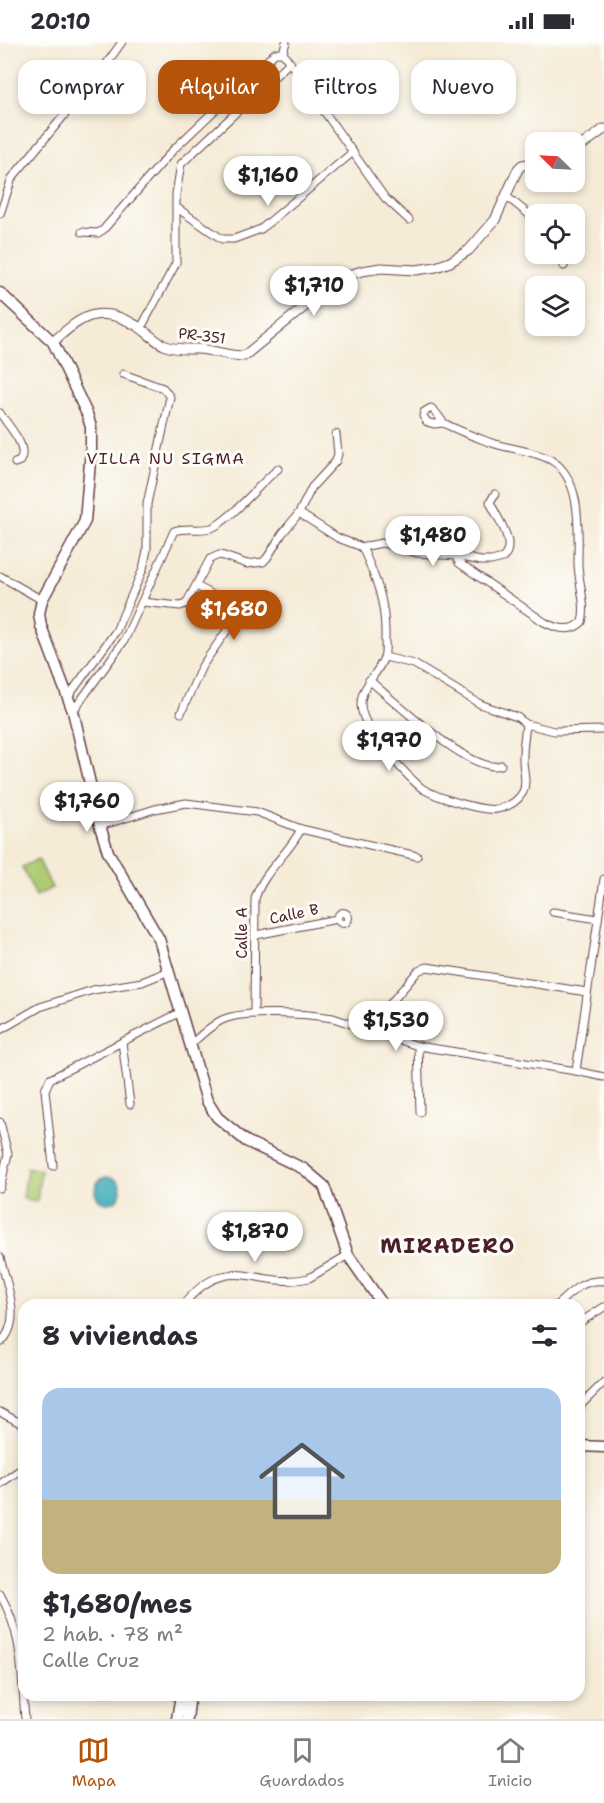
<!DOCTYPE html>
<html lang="es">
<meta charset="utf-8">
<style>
:root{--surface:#fff;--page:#f2f2f3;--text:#2b2b33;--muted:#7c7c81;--line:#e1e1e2;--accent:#b45309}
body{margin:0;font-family:"Shantell Sans",sans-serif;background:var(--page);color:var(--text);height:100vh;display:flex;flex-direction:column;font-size:22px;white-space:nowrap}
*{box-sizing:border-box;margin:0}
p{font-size:20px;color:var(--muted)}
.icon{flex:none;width:33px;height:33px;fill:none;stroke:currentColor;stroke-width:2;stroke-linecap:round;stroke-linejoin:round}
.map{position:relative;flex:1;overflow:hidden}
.drawer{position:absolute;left:18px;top:1257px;width:567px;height:402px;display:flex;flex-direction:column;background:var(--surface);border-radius:18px;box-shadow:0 3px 9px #0003}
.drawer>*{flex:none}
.banner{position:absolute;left:18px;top:18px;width:568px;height:54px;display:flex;gap:12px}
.needle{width:39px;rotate:294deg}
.fabs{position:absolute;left:525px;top:90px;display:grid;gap:12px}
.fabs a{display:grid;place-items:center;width:60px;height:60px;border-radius:12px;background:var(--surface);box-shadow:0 3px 9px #0003;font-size:30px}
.price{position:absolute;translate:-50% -51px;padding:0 14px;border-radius:21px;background:#fff;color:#222;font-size:20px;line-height:39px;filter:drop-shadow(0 2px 3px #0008)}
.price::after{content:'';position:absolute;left:50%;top:36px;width:18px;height:14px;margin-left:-9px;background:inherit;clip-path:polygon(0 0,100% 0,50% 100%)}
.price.active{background:var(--accent);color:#fff}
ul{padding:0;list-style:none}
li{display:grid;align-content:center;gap:12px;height:318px;padding:0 24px}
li+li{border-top:2px solid var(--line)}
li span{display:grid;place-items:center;height:186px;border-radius:18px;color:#555}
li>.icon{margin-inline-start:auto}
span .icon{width:108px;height:108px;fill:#fffc;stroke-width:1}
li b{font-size:26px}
h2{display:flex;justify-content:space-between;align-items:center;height:72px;padding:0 24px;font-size:26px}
.pill{padding:0 21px;border-radius:18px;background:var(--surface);box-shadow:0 3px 9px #0003;font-size:21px;line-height:54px}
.pill.active{background:var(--accent);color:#fff}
.status{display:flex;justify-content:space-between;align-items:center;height:42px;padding:0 30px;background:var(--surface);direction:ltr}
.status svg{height:16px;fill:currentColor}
.menu{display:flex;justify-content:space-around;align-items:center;height:84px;border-top:2px solid var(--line);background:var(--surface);font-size:16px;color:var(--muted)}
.menu a{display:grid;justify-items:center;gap:3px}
.menu .active{color:var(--accent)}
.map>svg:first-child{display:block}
</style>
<div class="status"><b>20:10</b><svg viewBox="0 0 49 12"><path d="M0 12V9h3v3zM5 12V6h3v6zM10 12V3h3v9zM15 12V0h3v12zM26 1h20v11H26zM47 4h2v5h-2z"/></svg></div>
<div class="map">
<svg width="604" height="1677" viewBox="0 0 604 1677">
<rect width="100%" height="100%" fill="#fdfcf7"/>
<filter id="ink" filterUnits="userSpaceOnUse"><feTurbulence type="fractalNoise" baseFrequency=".0167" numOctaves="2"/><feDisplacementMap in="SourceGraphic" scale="12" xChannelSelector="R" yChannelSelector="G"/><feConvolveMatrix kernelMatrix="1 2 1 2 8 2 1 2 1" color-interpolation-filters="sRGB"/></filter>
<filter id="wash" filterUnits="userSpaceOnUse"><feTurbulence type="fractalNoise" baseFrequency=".008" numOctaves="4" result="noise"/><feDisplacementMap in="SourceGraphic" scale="24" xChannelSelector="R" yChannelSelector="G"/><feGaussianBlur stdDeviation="1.35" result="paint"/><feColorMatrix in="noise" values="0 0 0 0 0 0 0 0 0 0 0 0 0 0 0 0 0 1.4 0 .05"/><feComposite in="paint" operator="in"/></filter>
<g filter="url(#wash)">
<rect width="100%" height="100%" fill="#f5ebd7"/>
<!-- green -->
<g fill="#adcc73" stroke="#7c764f" stroke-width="1.5">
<path d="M38,817L52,846L36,854L22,825Z"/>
<path d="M27,1126L41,1128L37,1159L23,1157Z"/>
</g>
<!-- water -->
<circle fill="#3cabba" stroke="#436572" stroke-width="1.5" cx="108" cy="1148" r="13"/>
</g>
<g filter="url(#ink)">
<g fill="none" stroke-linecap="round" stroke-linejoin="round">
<!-- minor casing -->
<g stroke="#643e45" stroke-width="9">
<g id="minor">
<path d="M286,0L283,11L385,156L409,178"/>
<path d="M506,154L536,178"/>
<path d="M177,166L222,197H234L261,187L353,110"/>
<path d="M0,172L12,136L102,28L122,0"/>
<path d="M82,190L98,191L103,188L173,108L275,11H283"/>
<path d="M564,224L568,212"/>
<path d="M141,286L176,221V152L181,122L290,20"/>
<path d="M0,371C8,384 29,404 20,419L15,421"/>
<path d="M443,381L434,382L427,380L423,374L424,370L431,366C437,370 438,374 443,380C448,385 481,397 489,400C508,407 533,408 551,418C583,437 578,490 578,521C578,540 587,562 582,580C571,591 557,587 544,580L459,521L456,514"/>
<path d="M299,471L338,496L362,505L382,501L417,511L456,514L481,519H491L503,516C518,501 496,475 490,460L495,452"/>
<path d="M362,505C377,538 386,561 385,597C385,603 386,610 384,615C377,636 354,648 363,673C370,693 406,734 423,747C436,755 483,770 497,767C508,765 518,759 523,750C528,739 522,726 523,714C523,703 525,693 526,682"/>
<path d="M0,534L42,558"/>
<path d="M142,560L180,564L186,562L210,517L219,513L224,514L247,522L263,520L267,516L282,492L299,471L312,445L336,419L338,412L336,392"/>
<path d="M385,615L414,622L480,662L517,675L526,682L554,689L604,688"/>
<path d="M369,638C392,657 473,734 501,723"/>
<path d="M68,655L116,589L143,527L147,508V462L170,355L163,346L123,332"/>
<path d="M73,669L124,599L174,489C186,485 199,489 211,486C228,481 262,439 278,427"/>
<path d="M181,671L202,624L230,584C235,563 213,552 196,544"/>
<path d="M100,784L155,767L186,761L257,770L301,787L417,814"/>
<path d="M553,870L598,877"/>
<circle cx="343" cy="876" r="5.5"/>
<path d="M256,893L337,877"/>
<path d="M254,972L255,857C263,829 289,812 301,787"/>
<path d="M0,988L40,965L93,948L142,940L169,929"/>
<path d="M368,988L418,929L427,925L587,950"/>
<path d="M122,1000L181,970"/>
<path d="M190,1003C200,994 209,985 220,979C242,967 309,972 333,976L418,1004L576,1029L604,1035"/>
<path d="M418,1004L420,1070"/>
<path d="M576,1029L604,837"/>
<path d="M0,1080L8,1112L0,1146"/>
<path d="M53,1124L45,1048L50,1037L122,1000L130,1062"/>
<path d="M0,1215C6,1242 24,1280 0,1301"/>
<path d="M183,1263C229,1206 257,1249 309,1236L348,1213"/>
<path d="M557,1263C571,1250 583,1237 604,1239"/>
<path d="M579,1281L604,1265"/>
<path d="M0,1370L24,1383"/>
<path d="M579,1370L581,1363L604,1340"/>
<path d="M0,1442L24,1425"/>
<path d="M0,1552C24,1595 21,1630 25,1677"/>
</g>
</g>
<!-- tertiary casing -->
<g stroke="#643e45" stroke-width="11">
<g id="tertiary">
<path d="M574,109L604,87"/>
<path d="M53,300C82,273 101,261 139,285C148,291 156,300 166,304C176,308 186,307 198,307C213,308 228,314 244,314L340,236L362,229L381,226L416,228L436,225L450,220L469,208L495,178L518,127L522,123L536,121"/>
</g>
</g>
<!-- secondary casing -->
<g stroke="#643e45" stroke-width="13">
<path id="secondary" d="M0,251L53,300L87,372L91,385V408L85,479L42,558L39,572L41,584L73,669L100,784L108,810L159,897L207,1059L217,1075L246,1099L304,1127L324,1144L348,1213L383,1263"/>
</g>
<!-- primary casing -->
<g stroke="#643e45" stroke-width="13">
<g id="primary">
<path d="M579,1404L604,1405"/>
<path d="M177,1677L181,1653"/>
<path d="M187,1677L190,1653"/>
</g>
</g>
<!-- minor -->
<use href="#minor" stroke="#fff" stroke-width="7"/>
<!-- tertiary -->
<use href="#tertiary" stroke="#fff" stroke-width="9"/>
<!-- secondary -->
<use href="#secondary" stroke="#fff" stroke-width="10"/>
<!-- primary -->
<use href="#primary" stroke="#fff" stroke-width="10"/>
</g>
</g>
<g text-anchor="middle" stroke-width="6" stroke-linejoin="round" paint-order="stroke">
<!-- street labels -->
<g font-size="15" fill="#4a1f2b" stroke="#fdfcf7">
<text transform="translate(202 294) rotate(7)" y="5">PR-351</text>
<text transform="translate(294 872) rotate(-12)" y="5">Calle B</text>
<text transform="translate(242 891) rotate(-90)" y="5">Calle A</text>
</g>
<!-- neighbourhood labels -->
<g font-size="16" letter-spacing="1.5" fill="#4a1f2b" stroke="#fdfcf7">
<text x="166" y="422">VILLA NU SIGMA</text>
</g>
<!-- district labels -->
<g font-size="21" font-weight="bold" letter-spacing="1.5" fill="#4a1f2b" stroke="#fdfcf7">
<text x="448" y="1211">MIRADERO</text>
</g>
</g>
</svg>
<div class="fabs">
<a><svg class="needle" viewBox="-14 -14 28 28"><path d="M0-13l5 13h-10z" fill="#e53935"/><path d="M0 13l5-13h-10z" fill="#7c7c81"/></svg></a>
<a><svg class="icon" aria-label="locate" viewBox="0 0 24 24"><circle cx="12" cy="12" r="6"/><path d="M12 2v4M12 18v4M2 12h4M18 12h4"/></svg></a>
<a><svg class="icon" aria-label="layers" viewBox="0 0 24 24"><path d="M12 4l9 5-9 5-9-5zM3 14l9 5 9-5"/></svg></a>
</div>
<b class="price" style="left:268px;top:165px">$1,160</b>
<b class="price" style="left:314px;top:275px">$1,710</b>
<b class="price" style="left:433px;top:525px">$1,480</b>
<b class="price active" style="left:234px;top:599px">$1,680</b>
<b class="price" style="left:389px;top:730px">$1,970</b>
<b class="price" style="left:87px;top:791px">$1,760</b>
<b class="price" style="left:396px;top:1010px">$1,530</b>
<b class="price" style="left:255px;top:1221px">$1,870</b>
<div class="banner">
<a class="pill">Comprar</a>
<a class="pill active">Alquilar</a>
<a class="pill">Filtros</a>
<a class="pill">Nuevo</a>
</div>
<section class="drawer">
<h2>8 viviendas<svg class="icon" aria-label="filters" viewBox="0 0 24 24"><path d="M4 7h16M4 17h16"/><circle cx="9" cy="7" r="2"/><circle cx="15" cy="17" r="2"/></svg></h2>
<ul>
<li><span style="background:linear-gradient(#a9c7e8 60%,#c2b280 0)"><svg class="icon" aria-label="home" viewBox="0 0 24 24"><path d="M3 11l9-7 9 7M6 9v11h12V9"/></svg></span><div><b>$1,680/mes</b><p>2 hab. · 78 m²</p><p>Calle Cruz</p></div></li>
</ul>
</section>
</div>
<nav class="menu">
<a class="active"><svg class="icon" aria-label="map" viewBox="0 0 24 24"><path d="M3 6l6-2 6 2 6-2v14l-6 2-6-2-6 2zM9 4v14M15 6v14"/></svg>Mapa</a>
<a><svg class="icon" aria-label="saved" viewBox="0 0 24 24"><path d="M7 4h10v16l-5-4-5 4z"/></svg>Guardados</a>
<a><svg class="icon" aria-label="home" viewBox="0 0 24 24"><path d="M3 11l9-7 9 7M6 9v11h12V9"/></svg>Inicio</a>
</nav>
